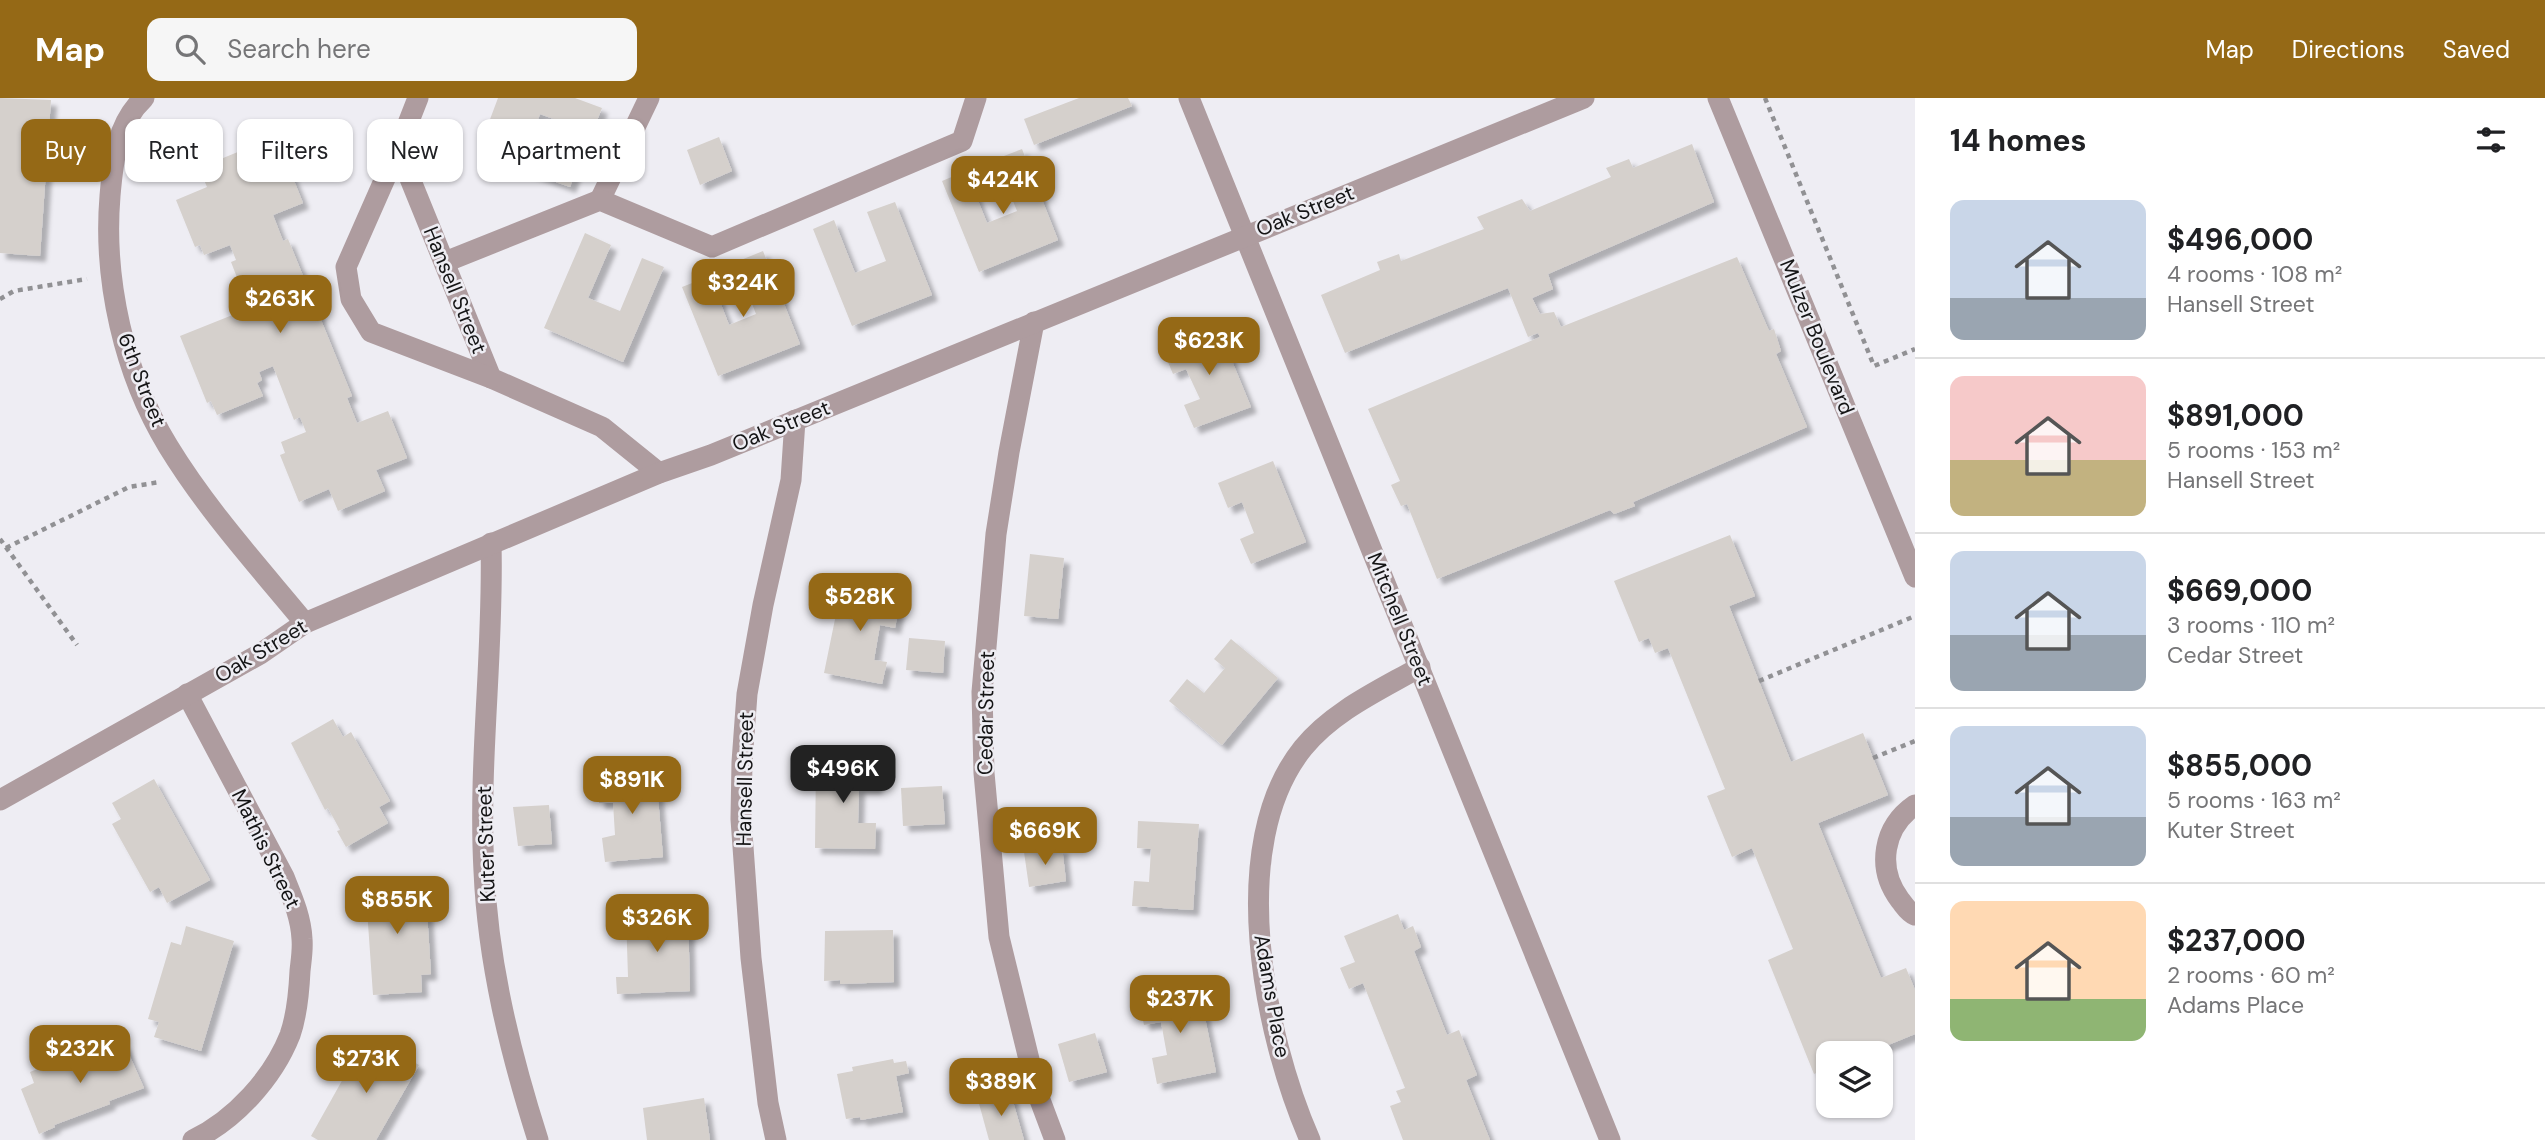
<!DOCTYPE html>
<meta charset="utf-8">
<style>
:root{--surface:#fff;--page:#f6f6f6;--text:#202124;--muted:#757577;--line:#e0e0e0;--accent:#956916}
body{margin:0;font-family:"DM Sans",sans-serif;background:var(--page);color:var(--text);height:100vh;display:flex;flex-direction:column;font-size:26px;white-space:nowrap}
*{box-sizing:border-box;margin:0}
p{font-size:23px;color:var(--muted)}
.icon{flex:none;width:38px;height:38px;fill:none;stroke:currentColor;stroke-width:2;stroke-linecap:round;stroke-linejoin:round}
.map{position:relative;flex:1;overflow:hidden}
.side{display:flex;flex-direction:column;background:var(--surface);width:630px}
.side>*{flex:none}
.banner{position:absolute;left:21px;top:21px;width:665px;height:63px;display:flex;gap:14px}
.buttons{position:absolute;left:1816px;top:943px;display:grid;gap:14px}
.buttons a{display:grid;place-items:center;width:77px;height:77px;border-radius:14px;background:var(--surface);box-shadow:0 2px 5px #0004;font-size:35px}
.price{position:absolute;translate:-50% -60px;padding:0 16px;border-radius:14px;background:var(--accent);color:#fff;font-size:23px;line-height:46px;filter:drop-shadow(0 2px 4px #0008)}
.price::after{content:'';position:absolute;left:50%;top:42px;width:21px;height:16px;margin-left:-10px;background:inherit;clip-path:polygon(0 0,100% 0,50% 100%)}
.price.selected{background:#222;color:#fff}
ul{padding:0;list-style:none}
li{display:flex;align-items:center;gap:21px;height:175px;padding:0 35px}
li+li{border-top:2px solid var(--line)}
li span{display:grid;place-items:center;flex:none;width:196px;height:140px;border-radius:14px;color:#555}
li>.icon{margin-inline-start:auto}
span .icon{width:84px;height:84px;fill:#fffc;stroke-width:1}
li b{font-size:30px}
h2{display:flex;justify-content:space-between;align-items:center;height:84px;padding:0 35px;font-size:30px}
.tag{padding:0 24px;border-radius:14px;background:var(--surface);box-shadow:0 2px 5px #0004;font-size:24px;line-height:63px}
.tag.selected{background:var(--accent);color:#fff}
header{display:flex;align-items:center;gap:42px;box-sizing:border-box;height:98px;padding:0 35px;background:var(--accent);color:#fff}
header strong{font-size:33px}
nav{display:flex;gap:38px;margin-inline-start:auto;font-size:24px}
.search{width:490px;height:63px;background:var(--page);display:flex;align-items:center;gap:18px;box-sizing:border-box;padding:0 24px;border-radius:14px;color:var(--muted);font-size:26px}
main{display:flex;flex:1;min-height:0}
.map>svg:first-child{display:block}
</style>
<header>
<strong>Map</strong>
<div class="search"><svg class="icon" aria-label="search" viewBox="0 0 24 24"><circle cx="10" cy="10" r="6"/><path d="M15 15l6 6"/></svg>Search here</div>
<nav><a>Map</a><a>Directions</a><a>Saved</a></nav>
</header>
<main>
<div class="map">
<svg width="1915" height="1042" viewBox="0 0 1915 1042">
<defs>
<filter id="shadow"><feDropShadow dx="6" dy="6" stdDeviation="2" flood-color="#0004"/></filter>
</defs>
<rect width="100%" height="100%" fill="#eeedf3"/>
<!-- building -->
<g fill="#d5d0cc" filter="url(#shadow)">
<path d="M0,0L51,2L40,158L0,155Z"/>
<path d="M498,0H575L602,10L592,35L540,16L528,47L579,65L570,89L477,56Z"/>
<path d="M1079,0H1128L1132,8L1034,47L1024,21Z"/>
<path d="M719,39L732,73L700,87L687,52Z"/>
<path d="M1692,46L1714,104L1548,176L1553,191L1532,200L1540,216L1554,214L1561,229L1737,159L1769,233L1774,231L1781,253L1776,256L1807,329L1633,404L1635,408L1614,416L1610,412L1437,481L1407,406L1401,408L1391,387L1400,383L1368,311L1540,239L1538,235L1528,239L1508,190L1345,255L1321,197L1380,172L1377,164L1399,156L1401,163L1484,131L1477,119L1522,101L1530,113L1611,79L1606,70L1629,61L1633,70Z"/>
<path d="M245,51L254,70L284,58L303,105L273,117L283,143L288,141L352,298L347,300L357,325L388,313L407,360L376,372L385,393L338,413L329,391L299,404L280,357L285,355L281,344L306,334L300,319L294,322L273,268L259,274L262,282L257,285L263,298L217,317L211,303L207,305L180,238L235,216L238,223L252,218L231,164L236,162L230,147L204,157L200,147L195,149L176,102L207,89L199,70Z"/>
<path d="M1022,51L1058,142L979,174L942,83L966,73L987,125L1017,113L996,61Z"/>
<path d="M895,104L932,197L852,228L813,131L834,122L855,175L886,163L867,114Z"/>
<path d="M585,135L611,147L588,200L620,213L642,160L664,169L623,264L544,230Z"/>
<path d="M763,153L800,246L718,278L682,189L710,178L729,227L756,216L736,164Z"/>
<path d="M1218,229L1251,309L1194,330L1184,307L1200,301L1186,271L1173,276L1163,252Z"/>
<path d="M1273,363L1306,444L1251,466L1240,441L1254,435L1242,404L1228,410L1218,385Z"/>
<path d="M1730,437L1755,498L1729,508L1791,664L1863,635L1888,697L1818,725L1881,880L1906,870L1915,892V936L1866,956H1829V970L1814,976L1768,862L1793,851L1752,750L1732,759L1707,698L1725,691L1668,550L1655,555L1649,540L1639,544L1614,483Z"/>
<path d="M1030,456L1064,460L1058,521L1024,518Z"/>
<path d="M842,487L901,498L895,530L880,527L874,562L887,564L882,586L824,575Z"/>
<path d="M909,540L945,543L943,575L906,572Z"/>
<path d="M1231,541L1278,580L1222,647L1169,603L1187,581L1204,595L1225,570L1214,561Z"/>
<path d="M333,621L343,639L351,634L390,703L379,709L388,725L346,749L337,733L340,732L328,710L325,712L291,645Z"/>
<path d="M816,663L877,664L876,690H859L858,725H876L875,751L815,750Z"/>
<path d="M656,675L663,759L605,764L602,740L615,737L613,705H599L595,676Z"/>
<path d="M154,681L210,782L167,805L159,789L150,794L112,726L121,721L112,705Z"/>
<path d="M942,688L945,726L903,728L901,690Z"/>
<path d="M549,707L552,746L518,748L513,709Z"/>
<path d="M1138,723L1199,726L1193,812L1132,808L1134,783L1149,784L1151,751L1137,750Z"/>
<path d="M1062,749L1066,783L1029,789L1024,754Z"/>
<path d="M415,779L416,798H426L431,876L421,877L422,894L373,897L365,783Z"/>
<path d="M688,814L690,893L617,896L616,879H628L626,817Z"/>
<path d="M1398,816L1404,832L1413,828L1421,849L1414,853L1447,937L1459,932L1477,977L1466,982L1490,1042H1403L1390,1008L1401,1004L1396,993L1405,990L1363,885L1349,891L1340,870L1355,864L1344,838Z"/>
<path d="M186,828L234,843L201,953L154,939L159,924L148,921L171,844L181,847Z"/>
<path d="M893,832L894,884L840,886V882L824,883L825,833Z"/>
<path d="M1199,890L1216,974L1157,986L1152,960L1167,957L1161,924L1144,927L1139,902Z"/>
<path d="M1095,935L1107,974L1069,984L1058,946Z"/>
<path d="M367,938L419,967L376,1042H318L311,1038Z"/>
<path d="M104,943L108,952L124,945L144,990L109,1003L110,1006L54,1027L55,1029L39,1036L21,991L34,985L30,974Z"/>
<path d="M893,961L894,965L906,963L909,975L896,978L903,1014L861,1022L860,1019L846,1021L837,976L853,973L852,969Z"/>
<path d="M1010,993L1024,1042H989L978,1002Z"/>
<path d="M704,1000L710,1042H647L643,1010Z"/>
</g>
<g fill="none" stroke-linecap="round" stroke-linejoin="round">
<!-- path -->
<g stroke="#919194" stroke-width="4.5" stroke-dasharray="5 5" stroke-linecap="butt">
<path d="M1765,0L1874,268L1915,251"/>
<path d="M0,201L14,193L87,181"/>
<path d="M0,441L77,547"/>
<path d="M6,450L129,389L160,384"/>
<path d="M1759,583L1915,518"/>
<path d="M1873,660L1915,643"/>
</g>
<!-- street -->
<g stroke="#ae9c9f" stroke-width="21">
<path d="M144,0C117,25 113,62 110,98C103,182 124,276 168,348C207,412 258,468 305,525"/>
<path d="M418,0L398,51L491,280L602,329L659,375"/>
<path d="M1189,0L1610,1042"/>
<path d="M1718,0L1915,479"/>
<path d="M398,51L346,169L351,201L371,234L491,280"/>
<path d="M600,102L649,0"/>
<path d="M445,164L600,102L712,149L962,43L976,0"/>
<path d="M1034,224L1009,354L996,436L982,594L984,675L999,839L1037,994L1055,1042"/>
<path d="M491,445C494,554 478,663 484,773C488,865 510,954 538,1042"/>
<path d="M187,596L284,779C292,799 301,819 302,841C303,852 301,863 300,873C299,894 297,917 290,937C273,980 235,1022 193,1042"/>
<path d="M0,702L260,556L305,525L659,375L711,357L1584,0"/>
<path d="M1915,707C1883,729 1876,770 1900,802C1905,808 1908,814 1915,817"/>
<path d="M776,1042L768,1005L751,860L741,721L742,664L747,596L763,507L791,382L795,322"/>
<path d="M1310,1042C1264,937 1225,747 1303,650C1333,613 1380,592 1420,569"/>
</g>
</g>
<g text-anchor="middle" stroke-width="5" stroke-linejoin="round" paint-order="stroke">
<!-- street labels -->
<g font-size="21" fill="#151516" stroke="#eeedf3">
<text transform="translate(1305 113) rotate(-22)" y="7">Oak Street</text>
<text transform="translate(455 192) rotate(68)" y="7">Hansell Street</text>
<text transform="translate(1817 239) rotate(68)" y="7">Mulzer Boulevard</text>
<text transform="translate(142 282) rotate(69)" y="7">6th Street</text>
<text transform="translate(781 328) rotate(-22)" y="7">Oak Street</text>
<text transform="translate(1400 521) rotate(68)" y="7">Mitchell Street</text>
<text transform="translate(261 553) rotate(-31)" y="7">Oak Street</text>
<text transform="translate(986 615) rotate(-89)" y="7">Cedar Street</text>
<text transform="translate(745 681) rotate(-89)" y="7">Hansell Street</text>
<text transform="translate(486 746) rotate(-92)" y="7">Kuter Street</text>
<text transform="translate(266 751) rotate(64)" y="7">Mathis Street</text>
<text transform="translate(1272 898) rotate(80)" y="7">Adams Place</text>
</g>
</g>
</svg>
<div class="buttons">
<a><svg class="icon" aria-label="layers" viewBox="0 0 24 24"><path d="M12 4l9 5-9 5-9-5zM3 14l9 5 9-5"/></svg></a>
</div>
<b class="price" style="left:1003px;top:118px">$424K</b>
<b class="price" style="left:743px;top:221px">$324K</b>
<b class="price" style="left:280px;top:237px">$263K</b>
<b class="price" style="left:1209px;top:279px">$623K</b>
<b class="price" style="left:860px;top:535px">$528K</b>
<b class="price selected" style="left:843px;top:707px">$496K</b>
<b class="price" style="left:632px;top:718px">$891K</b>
<b class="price" style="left:1045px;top:769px">$669K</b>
<b class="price" style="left:397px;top:838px">$855K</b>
<b class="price" style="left:657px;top:856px">$326K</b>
<b class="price" style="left:1180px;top:937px">$237K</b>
<b class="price" style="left:80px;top:987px">$232K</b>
<b class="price" style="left:366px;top:997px">$273K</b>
<b class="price" style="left:1001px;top:1020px">$389K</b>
<div class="banner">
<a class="tag selected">Buy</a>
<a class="tag">Rent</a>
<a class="tag">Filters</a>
<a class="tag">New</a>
<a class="tag">Apartment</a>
</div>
</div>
<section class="side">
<h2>14 homes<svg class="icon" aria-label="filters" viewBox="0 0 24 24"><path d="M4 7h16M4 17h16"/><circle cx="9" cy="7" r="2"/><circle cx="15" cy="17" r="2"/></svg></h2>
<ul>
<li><span style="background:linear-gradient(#c9d6e8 70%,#9aa5b1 0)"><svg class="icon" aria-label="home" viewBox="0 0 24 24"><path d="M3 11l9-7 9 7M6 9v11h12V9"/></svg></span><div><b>$496,000</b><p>4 rooms · 108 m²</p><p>Hansell Street</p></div></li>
<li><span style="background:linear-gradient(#f6c9c9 60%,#c2b280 0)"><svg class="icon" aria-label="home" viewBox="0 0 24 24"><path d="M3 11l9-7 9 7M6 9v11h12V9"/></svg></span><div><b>$891,000</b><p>5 rooms · 153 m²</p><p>Hansell Street</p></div></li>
<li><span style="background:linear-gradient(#c9d6e8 60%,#9aa5b1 0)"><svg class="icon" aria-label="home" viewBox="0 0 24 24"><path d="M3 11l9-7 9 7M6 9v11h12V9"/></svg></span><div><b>$669,000</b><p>3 rooms · 110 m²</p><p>Cedar Street</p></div></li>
<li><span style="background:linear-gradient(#c9d6e8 65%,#9aa5b1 0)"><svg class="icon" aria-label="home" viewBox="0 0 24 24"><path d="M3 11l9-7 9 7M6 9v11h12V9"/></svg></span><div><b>$855,000</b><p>5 rooms · 163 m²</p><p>Kuter Street</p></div></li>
<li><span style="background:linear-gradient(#ffd9b3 70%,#8fb573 0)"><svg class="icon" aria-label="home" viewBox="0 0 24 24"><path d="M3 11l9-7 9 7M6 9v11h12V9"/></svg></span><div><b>$237,000</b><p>2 rooms · 60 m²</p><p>Adams Place</p></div></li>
</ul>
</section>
</main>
